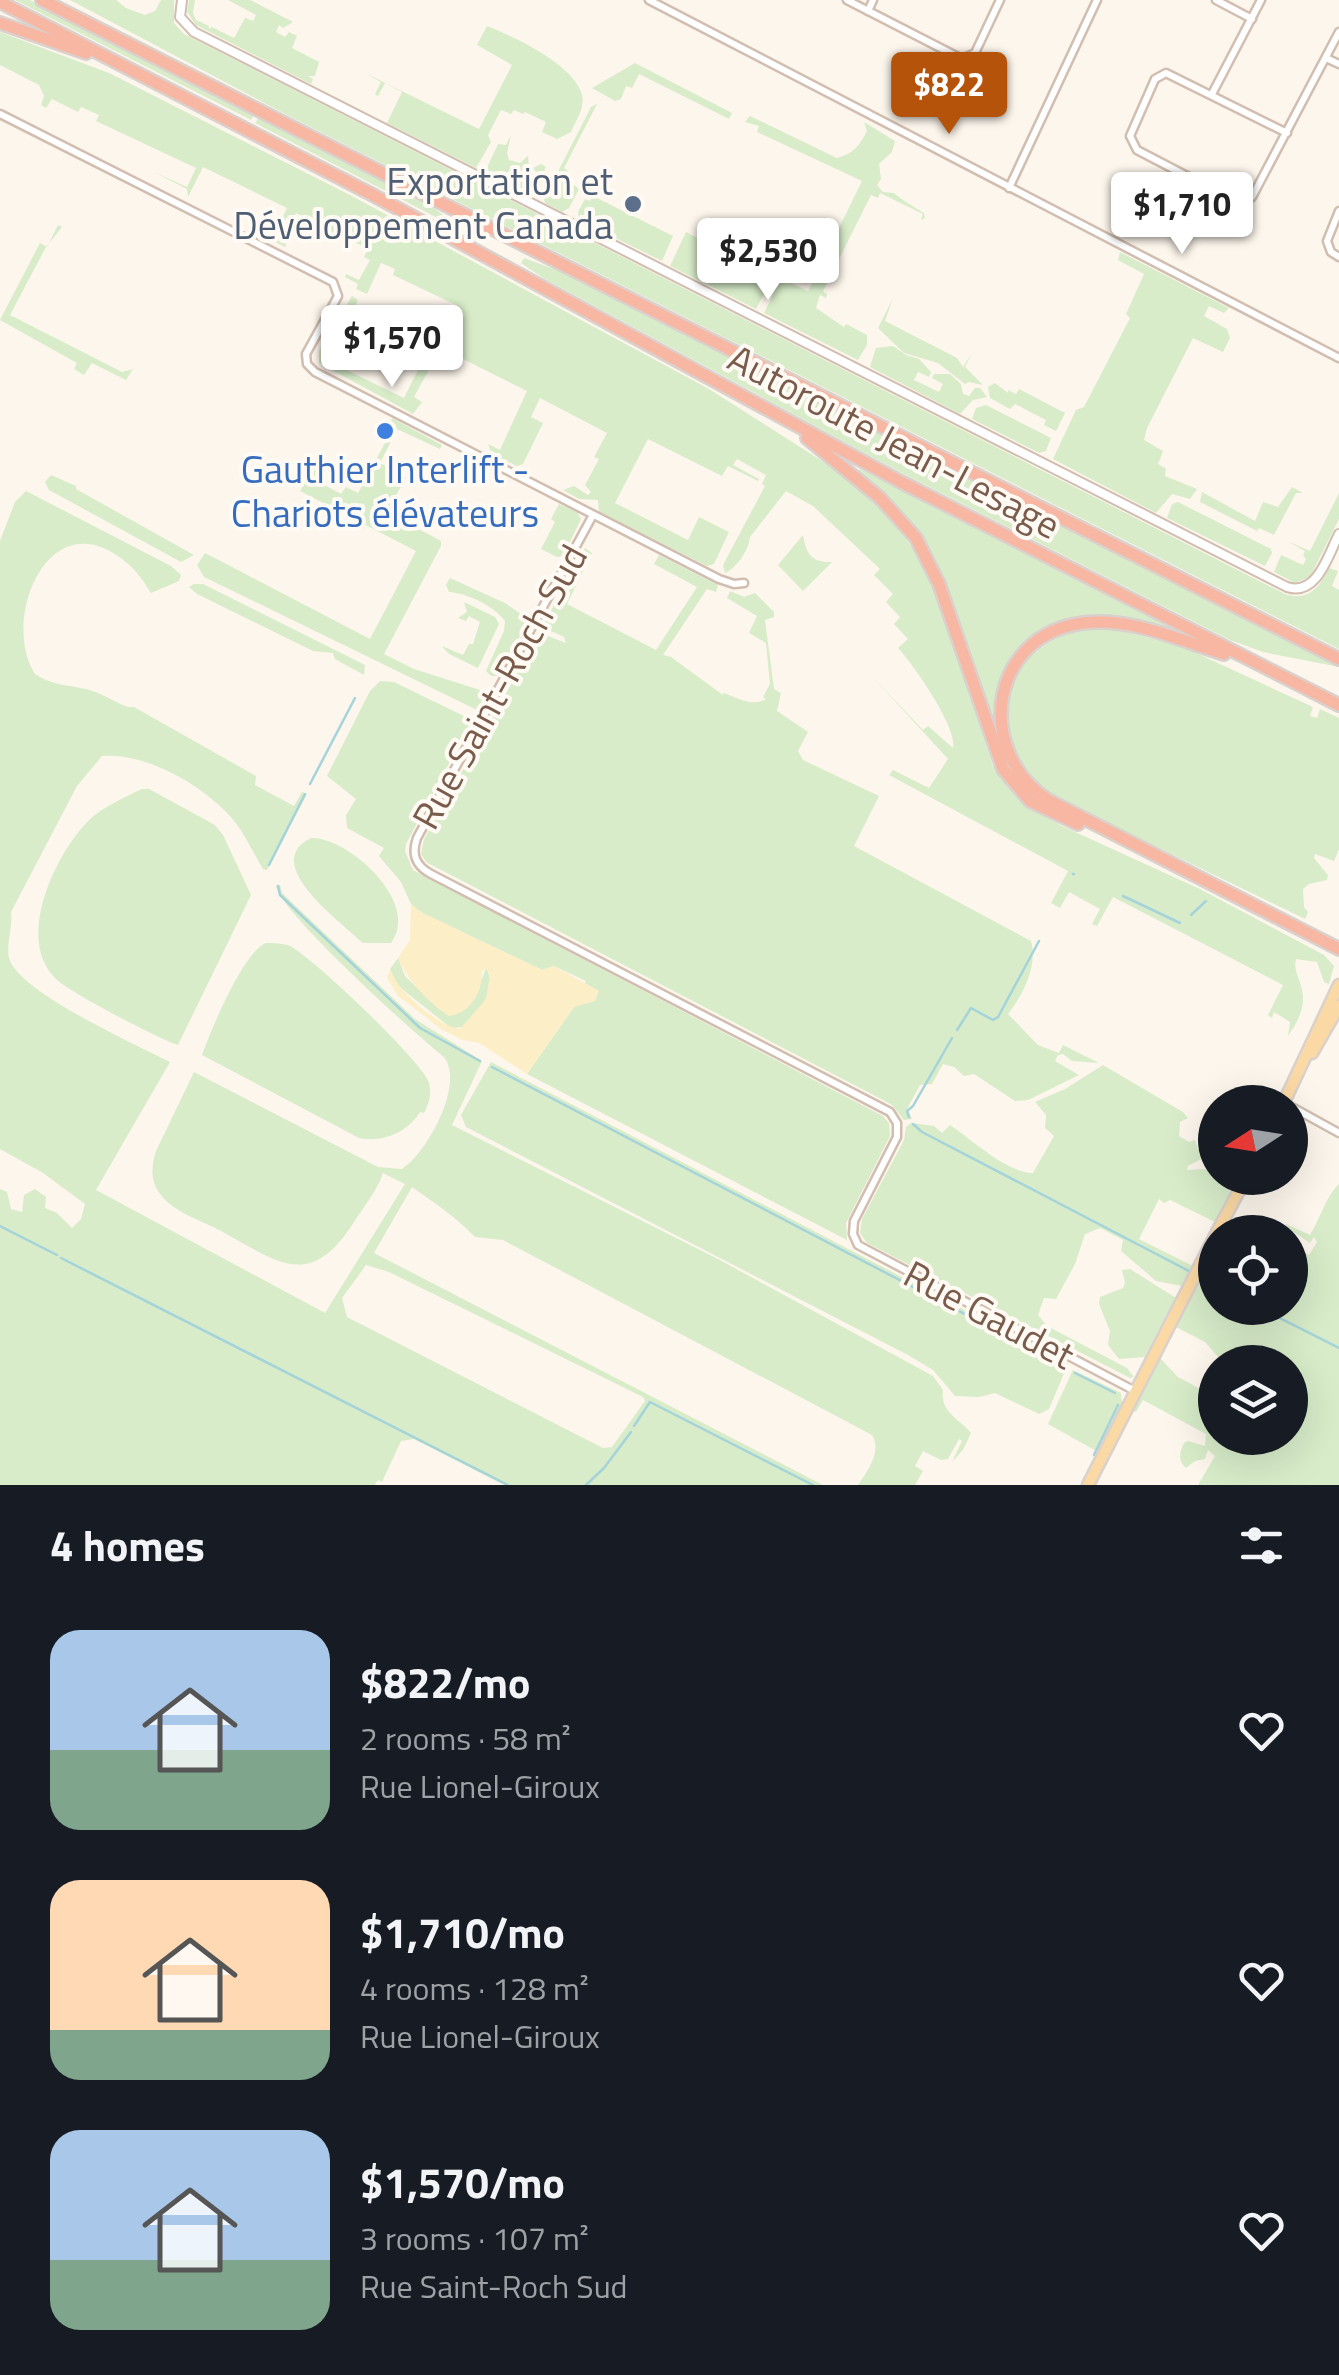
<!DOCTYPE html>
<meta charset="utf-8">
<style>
:root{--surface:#171b24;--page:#20242c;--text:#f1f3f6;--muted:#9ea1a6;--accent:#b45309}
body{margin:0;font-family:"Titillium Web",sans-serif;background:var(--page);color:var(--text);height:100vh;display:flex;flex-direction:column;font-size:38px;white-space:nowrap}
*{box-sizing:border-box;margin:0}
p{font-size:32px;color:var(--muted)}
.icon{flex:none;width:55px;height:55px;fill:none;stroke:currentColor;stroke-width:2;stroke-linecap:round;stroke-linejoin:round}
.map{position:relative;height:1485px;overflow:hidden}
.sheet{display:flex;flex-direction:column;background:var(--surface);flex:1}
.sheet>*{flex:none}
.needle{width:65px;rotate:258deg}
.buttons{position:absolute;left:1198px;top:1085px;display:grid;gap:20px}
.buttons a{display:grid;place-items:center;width:110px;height:110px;border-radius:50%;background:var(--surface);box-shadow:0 10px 40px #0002;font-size:50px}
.price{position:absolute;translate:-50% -85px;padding:0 22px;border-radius:10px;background:#fff;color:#222;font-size:32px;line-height:65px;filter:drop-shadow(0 2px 5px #0008)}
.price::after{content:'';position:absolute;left:50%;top:60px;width:30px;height:22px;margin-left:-15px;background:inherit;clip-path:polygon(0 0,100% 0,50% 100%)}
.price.on{background:var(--accent);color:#fff}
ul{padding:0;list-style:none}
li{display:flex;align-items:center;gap:30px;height:250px;padding:0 50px}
li span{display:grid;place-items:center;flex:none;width:280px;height:200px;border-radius:30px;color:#555}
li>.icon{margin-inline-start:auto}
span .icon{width:120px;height:120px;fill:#fffc;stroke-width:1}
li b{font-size:42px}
h2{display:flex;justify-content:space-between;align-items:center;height:120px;padding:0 50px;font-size:42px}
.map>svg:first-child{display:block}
</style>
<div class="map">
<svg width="1339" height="1485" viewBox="0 0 1339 1485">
<rect width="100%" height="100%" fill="#fdf6ec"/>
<!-- green -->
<g fill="#d8ecc9" fill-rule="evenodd">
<path d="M15,0H30L254,115L251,120Z"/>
<path d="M70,0H116L126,8L145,15L155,11L161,0H174V23L184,34L1285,594C1308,601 1319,589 1329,568L1338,571L1332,586L1339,590V649L285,114Z"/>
<path d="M189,0H195L193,13L196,20L209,26V29L212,27L234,38L245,18L253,21L256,15L228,0H250L293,22L283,28L279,25L276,32L285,37L289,32L297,36L292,48L319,62L315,76H308L313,79L311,84L196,25L187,12Z"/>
<path d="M487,26C513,36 575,65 582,95C585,108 576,120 571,132L557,139L542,132L546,122L525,112L523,114L514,110L511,114L501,110L488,135L491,142L476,168L387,123L402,92L385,83L378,96L375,94L381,82L363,72L479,129L512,65L477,45Z"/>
<path d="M0,32L109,73L350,195L709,389L833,468L884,511L921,558L940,602L993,766L1024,805L1062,826L1200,889L1324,955L1334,966L1329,984L1324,982L1317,962L1296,959C1294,969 1297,973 1300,983C1308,1004 1299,1020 1288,1036L1290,1022L1274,1012L1272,1018L1268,1015L1283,985L1113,897L1097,926L1092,924L1100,909L1069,892L1060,908L1051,903L1068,871L889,775L893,770L929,788L948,759L870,674L923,730L928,726L953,748C958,728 913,664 898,648L908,639L894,624L900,617L886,602L893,594L874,575L880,569L813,506L786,491L750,537C749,549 737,568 725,573L723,565L765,486L762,484L766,475L737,459L733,465L759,479L758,481L728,466L722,476L648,439L615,503L688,540L699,517L729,532L714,564L707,566L599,512L598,500L579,499L563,490L574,486L588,495L591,492L585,485L599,459L594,457L607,433L540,398L531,417L543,423L523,464L517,466L492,454L488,444L500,450L527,391L441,348L414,397L422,402L413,414L319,363V351L352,296L358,300L328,361L404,398L427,352L431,354L435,345L440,346L458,306L393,275L395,269L381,263L367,294L356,289L358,284L345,277L346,274L359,280L370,260L364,257L368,249L338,233L334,239L323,234L325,228L296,213L292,220L286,218L276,238L286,244L285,247L272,240L287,208L203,167L188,197L187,189L154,172L187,187L196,168L96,121L99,115L81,107L78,112L52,99L46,108L41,105L44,96L39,85L0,65Z"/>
<path d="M635,63L732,113L729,119L639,74L632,88L626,86L621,99L615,101L592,88Z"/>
<path d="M597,104L564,168L569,172L570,182L579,189L569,208L562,212L545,203L544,199L591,107Z"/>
<path d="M750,116L837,158C853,154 860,145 867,131L864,122L895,141L892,152L879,164L881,179L877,185L883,192L894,193C899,198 917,209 924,213L925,218L921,220L923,214L880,193L878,198L871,195L823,291L827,294L826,298L820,295L816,308L844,327L846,324L867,335V345L858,360L764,313L775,291L773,274L808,291L837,231L835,228H839L862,181L757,132L759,126L745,122Z"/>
<path d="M259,117L428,204L449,219L447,223L255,123Z"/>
<path d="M511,135L507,153L509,160L520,163L528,156L529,168L524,169L526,176L531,175V168L533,174L537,173L533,168L541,164L546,167L532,196L485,172L498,144L506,145Z"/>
<path d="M593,196L673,236L662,261L579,220L578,212L585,199L590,201Z"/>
<path d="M58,225L62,227L46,247L10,315L122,372L133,369L126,380L92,363L84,375L74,369L77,363L0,320L40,243L47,247Z"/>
<path d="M686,232L761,271L766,290L756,309L670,266Z"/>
<path d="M1120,252L1229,308L1224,313L1209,306L1204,316L1227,329L1230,338L1223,352L1193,338L1147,428L1144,440L1163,451L1158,464L1166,469L1165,476L1197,489L1190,499L1172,494L1156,513L1053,459L1076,410L1084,407L1130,318L1126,314L1144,274L1118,260Z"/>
<path d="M524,258L567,274L1339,667L1263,652L1230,640L900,472L543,278L521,263Z"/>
<path d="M893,298L885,321L957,358L963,367L972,353L965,367L983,385L969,382L965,384L938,363L904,353L878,328Z"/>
<path d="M893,346L906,355L919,359L931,372L929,377L918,372L914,380L939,392L943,384L932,378L934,374H950L961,384L963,394L969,396L975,388H980L987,397L973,400L960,414L870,367L876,348Z"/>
<path d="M995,383L1008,393V390L1016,394L1019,389L1065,413L1056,431L1044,425L1046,420L1015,404L1010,409L990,398L988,387Z"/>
<path d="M986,405L1051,438L1046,451L1039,453L972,419L976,408Z"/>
<path d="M392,418L442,445L440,449L397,429L380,463L406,477L387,512L441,541V546L384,654L414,669L480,690L487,698L479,711L204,577L197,565L205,553L370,639L416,551L300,491L319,457L322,459L317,469V481L341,494L346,487L358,493L391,432L387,429Z"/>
<path d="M860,469L1183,634C1173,635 1160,627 1148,624C1129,619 1098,616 1079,618C1053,621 1037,635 1021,654C978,708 991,760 1042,802L1041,804L1008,771L936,560L906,517L857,474Z"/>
<path d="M51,475L76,486V489L194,555L181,562L49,490L45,482Z"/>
<path d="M1292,487L1303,493H1296L1274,535L1259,528L1257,531L1200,502L1202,492L1255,521L1263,502L1278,507Z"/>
<path d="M26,491L171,566L181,575L179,581L151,593C144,582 137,571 127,563C49,496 0,620 35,674C51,685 68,685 86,689C100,692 114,702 128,707H134L256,776L255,785L294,806L302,792L307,794L267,870L263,869C252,851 244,831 229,815C200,784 145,752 102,756L77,786L11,912C13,927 6,943 9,958C18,992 137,1045 170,1062L96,1190L325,1313L405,1184L383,1173C378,1189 365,1205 356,1219C311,1291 281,1264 221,1231C203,1221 173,1212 161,1195C150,1182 151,1167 156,1151L194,1072L378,1167L402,1169C427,1153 465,1084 444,1057C415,1034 281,913 276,886L280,885L282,893L415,1019L482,1061L452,1125L718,1259L933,1376L943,1390C940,1413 960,1419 971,1433L963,1450L952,1462L962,1441L959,1439L948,1459L941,1460L923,1451L915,1466L923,1471L915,1485H858C868,1470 882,1452 872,1435L503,1240L475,1237C454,1215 434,1203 412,1187L374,1253L823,1485H504L414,1439L401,1441L382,1482L378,1480L375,1485H0V1189L7,1192L11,1209L22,1212L24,1195L35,1189L46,1197L45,1208L57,1213L72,1228L81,1219L85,1204L43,1173L0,1149V541L15,502ZM366,1265L389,1272L643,1397L645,1401L612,1447L603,1448L347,1317L342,1298Z"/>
<path d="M1339,493V519L1310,577L1295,583L1274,572L1281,555L1303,565L1306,559L1303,555L1305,551L1287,541L1310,551Z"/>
<path d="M1178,502L1271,549L1272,553L1265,566L1167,518L1172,504Z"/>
<path d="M559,504L577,512L581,519L563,556L557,557L541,549L555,522L551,519Z"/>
<path d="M803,535C806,554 812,563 832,562L803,591L778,565Z"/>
<path d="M585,548L592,553L567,604L656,650L697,587L654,564L659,555L718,585L716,592L707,589L663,655L671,657L723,695L724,693C738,698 752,707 766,699L763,697L770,684L766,643L749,633L757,616L727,598L730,591L744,597L755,593L774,612V617L765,620L774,689L781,693L777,711L808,732L798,751L803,760L879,796L854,846L1031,941C1038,966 1023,995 1008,1014L1038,1045L1059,1053L1063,1045L1099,1063L1072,1061L1063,1054L1058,1055L1055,1061L1079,1075L1028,1100L1015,1101L974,1074L964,1076L954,1067L943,1064L932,1084L920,1085L907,1109L912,1119L904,1120L892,1105L883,1100L426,862L421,854L424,839L540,633L566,643L564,637L542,627Z"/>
<path d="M450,578L505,603L525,617L526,625L498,676H491L486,671L504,631L505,621C494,606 467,593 449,592L446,585Z"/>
<path d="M194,584H203L365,665L364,675L335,659L333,653L313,651L197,594L189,587Z"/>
<path d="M464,602L495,617L499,624L478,668L449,654L442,646L463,655L469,644H473L480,622L469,616L466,621L458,618L467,612Z"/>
<path d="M1107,627L1181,646L1313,707L1310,716L1317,718L1320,709L1339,718V849L1334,861L1315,854L1314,858L1328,875L1327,880L1309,884L1303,889L1304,907L1308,912L1305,919L1056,798C967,743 1004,628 1107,627Z"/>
<path d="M380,681L394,682L472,720L406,844L405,851L413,870L883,1116L889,1123L890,1136L846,1223L847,1240L527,1074L574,1007L586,981L554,966L542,970L420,912L411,904L401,882L379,856L384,848L347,828L346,815L356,799L327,776L370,691Z"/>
<path d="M142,789H149L215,825L223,835L251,895L178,1045C159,1039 69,992 56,979C14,939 56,853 89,820C103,807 125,797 142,789Z"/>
<path d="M311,838C347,836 422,903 391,943H363C341,922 259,863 311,838Z"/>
<path d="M266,943C274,943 282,943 290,946C310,955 424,1063 429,1083C432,1093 429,1104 424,1113L420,1112C408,1132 383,1143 359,1138L202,1055C211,1030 243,952 266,943Z"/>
<path d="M398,958L405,976L439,1009L482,979L486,968C499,990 479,1011 464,1027L451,1028L397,985L390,969Z"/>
<path d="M491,1062L1068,1364L1049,1409L1039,1414L995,1393L979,1397L955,1396L933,1370L908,1355L466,1127L461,1115Z"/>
<path d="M1103,1065L1183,1112L1188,1118L1180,1122L1179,1136L1189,1142L1195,1140L1198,1150L1203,1143L1206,1147L1205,1157L1188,1166L1187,1170L1205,1169L1231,1192L1215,1222L1170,1200L1164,1203L1159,1199L1139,1239L1193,1266L1182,1286L1156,1281L1121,1251L1123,1240L1100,1228L1085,1234L1075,1264L1056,1299L1044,1298L1038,1315L1047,1326L1127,1368L1134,1377L1130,1378L867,1243L860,1233L862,1219L904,1140L906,1127L911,1123L934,1126L942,1133L950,1125C973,1140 1005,1172 1033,1173L1054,1136L1045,1128L1046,1115L1035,1102L1065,1089Z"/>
<path d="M1339,1184V1485H1198L1215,1456L1208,1450L1205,1459L1195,1461L1186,1468C1178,1461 1179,1453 1184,1443L1188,1441L1205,1446L1206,1434L1143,1400L1136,1412L1132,1410L1159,1357L1178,1377L1215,1397V1438H1290V1362H1240L1219,1358L1205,1342L1174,1326L1215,1249V1308H1290V1259L1298,1248L1309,1255L1317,1242L1314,1237L1310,1243L1284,1226L1286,1224L1310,1235C1320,1219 1326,1196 1339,1184Z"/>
<path d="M1130,1269L1176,1298L1145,1357L1119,1359L1108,1345L1110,1331L1099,1304L1100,1297L1123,1288L1125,1282L1122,1270Z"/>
<path d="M1073,1370L1121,1393L1122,1404L1098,1452L1048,1424Z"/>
</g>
<!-- sand -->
<path fill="#fcefc7" d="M411,904L421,912L542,970L554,966L599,991L595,1001L574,1007L527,1074L479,1043L462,1040L441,1029L398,996L387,978L390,969C396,990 438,1026 460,1029L486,999L490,975L486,968L482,972C482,992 471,1013 449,1016C429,1003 407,980 398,958L410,940Z"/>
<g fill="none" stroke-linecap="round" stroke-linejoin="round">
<!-- stream -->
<g stroke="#a5d3da" stroke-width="2.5">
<path d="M310,784L355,698"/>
<path d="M269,865L305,794"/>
<path d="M1073,874H1074"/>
<path d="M278,886L280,895L420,1028L480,1061"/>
<path d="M1123,896L1180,923"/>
<path d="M1191,915L1206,901"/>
<path d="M957,1030L971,1008L993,1020L998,1017L1039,941"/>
<path d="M492,1067L1064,1366"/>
<path d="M909,1117L907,1111L913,1106L952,1038"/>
<path d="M913,1124L922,1132L1189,1271"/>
<path d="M0,1226L57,1255"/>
<path d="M61,1258L508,1485"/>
<path d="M1203,1278L1215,1284"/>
<path d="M1260,1308L1339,1348"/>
<path d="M1075,1373L1115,1393"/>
<path d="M634,1426L650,1402L813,1485"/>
<path d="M1094,1455L1118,1405"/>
<path d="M586,1485L604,1468L631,1432"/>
</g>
<!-- minor casing -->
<g stroke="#d1beb0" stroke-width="11">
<g id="minor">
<path d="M649,0L1339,358"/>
<path d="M847,0L962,59L975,53L1000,0"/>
<path d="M1216,0L1252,19"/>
<path d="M868,11L873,0"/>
<path d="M1326,58L1339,64"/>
<path d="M1212,94L1261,0"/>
<path d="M0,114L333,282L338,296L306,354L307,364L315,372L719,579L734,584L744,583"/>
<path d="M1287,133L1166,73L1155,79L1130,136L1137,150L1233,200L1244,201L1252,197L1339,32"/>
<path d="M1009,188L1097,0"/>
<path d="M1339,211L1327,241L1331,252L1339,257"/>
<path d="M593,515L417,838C411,855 416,866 431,874L890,1112L897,1123V1137L854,1221L853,1234L858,1245L1135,1391"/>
<path d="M1290,1106L1339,1133"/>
</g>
</g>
<!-- tertiary casing -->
<g stroke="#d1beb0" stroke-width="12">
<path id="tertiary" d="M182,0L180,17L194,32L1287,587C1317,597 1328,555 1339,534"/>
</g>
<!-- primary casing -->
<g stroke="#dad1cd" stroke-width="15">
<g id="primary">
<path d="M1312,1053L1339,1006"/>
<path d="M1284,1102L1339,985"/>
<path d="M1217,1232L1246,1178"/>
<path d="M1088,1485L1215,1236"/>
</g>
</g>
<!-- motorway casing -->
<g stroke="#dad1cd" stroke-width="16">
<g id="motorway">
<path d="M42,0L1339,659"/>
<path d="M0,2L373,195L901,482L1339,705"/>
<path d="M0,23L86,53"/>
<path d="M807,438L880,498L916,538L939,584L1003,769L1030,801L1078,824"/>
<path d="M1224,654C1179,640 1131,617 1083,623C989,635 974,751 1048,800L1339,949"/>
</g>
</g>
<!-- minor -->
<use href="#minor" stroke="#fff" stroke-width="6"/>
<!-- tertiary -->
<use href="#tertiary" stroke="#fff" stroke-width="8"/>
<!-- primary -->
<use href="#primary" stroke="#fbd9a5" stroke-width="10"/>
<!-- motorway -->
<use href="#motorway" stroke="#f7b7a3" stroke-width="11"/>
</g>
<!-- markers -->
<circle fill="#5c6f8a" stroke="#fffaf3" stroke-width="4" cx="633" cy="204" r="10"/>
<circle fill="#3f7fe0" stroke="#fffaf3" stroke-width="4" cx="385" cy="431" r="10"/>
<g text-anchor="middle" stroke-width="8" stroke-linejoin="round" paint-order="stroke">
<!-- service labels -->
<g font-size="38" fill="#4e5e75" stroke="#fffaf3" text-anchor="end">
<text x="613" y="195">Exportation et<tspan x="613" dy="44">Développement Canada</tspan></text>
</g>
<!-- street labels -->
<g font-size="38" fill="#7a5c4d" stroke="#fffaf3">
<text transform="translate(894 442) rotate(28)" y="13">Autoroute Jean-Lesage</text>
<text transform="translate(500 687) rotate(-61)" y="13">Rue Saint-Roch Sud</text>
<text transform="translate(989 1315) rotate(28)" y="13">Rue Gaudet</text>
</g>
<!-- shop labels -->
<g font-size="38" fill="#366cbe" stroke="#fffaf3">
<text x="385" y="483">Gauthier Interlift -<tspan x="385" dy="44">Chariots élévateurs</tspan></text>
</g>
</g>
</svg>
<div class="buttons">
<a><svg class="needle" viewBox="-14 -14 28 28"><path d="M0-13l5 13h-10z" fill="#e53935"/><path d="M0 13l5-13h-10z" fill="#9ea1a6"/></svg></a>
<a><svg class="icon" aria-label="locate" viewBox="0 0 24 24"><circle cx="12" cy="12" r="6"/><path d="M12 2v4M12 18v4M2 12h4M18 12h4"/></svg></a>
<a><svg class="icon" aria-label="layers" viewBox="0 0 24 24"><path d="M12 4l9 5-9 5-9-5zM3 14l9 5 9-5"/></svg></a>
</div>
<b class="price on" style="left:949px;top:137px">$822</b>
<b class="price" style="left:1182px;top:257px">$1,710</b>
<b class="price" style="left:768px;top:303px">$2,530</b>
<b class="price" style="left:392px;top:390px">$1,570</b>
</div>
<section class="sheet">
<h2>4 homes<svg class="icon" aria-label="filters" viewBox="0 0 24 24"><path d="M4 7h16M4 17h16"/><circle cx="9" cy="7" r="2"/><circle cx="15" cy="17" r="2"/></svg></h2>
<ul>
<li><span style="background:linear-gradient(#a9c7e8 60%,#7fa58c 0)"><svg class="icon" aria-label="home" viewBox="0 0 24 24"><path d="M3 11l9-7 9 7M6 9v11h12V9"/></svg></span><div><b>$822/mo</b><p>2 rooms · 58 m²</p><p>Rue Lionel-Giroux</p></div><svg class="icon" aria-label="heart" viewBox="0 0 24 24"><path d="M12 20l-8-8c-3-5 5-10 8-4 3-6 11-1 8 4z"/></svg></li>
<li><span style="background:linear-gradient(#ffd9b3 75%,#7fa58c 0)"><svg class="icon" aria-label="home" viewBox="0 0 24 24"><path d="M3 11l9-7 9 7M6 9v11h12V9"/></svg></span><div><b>$1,710/mo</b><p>4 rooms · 128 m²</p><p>Rue Lionel-Giroux</p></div><svg class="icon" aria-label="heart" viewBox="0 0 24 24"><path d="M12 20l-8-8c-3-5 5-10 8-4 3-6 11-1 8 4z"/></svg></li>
<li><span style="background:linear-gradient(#a9c7e8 65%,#7fa58c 0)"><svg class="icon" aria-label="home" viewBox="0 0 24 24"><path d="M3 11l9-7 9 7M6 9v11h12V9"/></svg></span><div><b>$1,570/mo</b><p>3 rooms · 107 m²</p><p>Rue Saint-Roch Sud</p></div><svg class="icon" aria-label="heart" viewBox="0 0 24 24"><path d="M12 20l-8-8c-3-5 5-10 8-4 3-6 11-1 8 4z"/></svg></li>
</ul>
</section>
